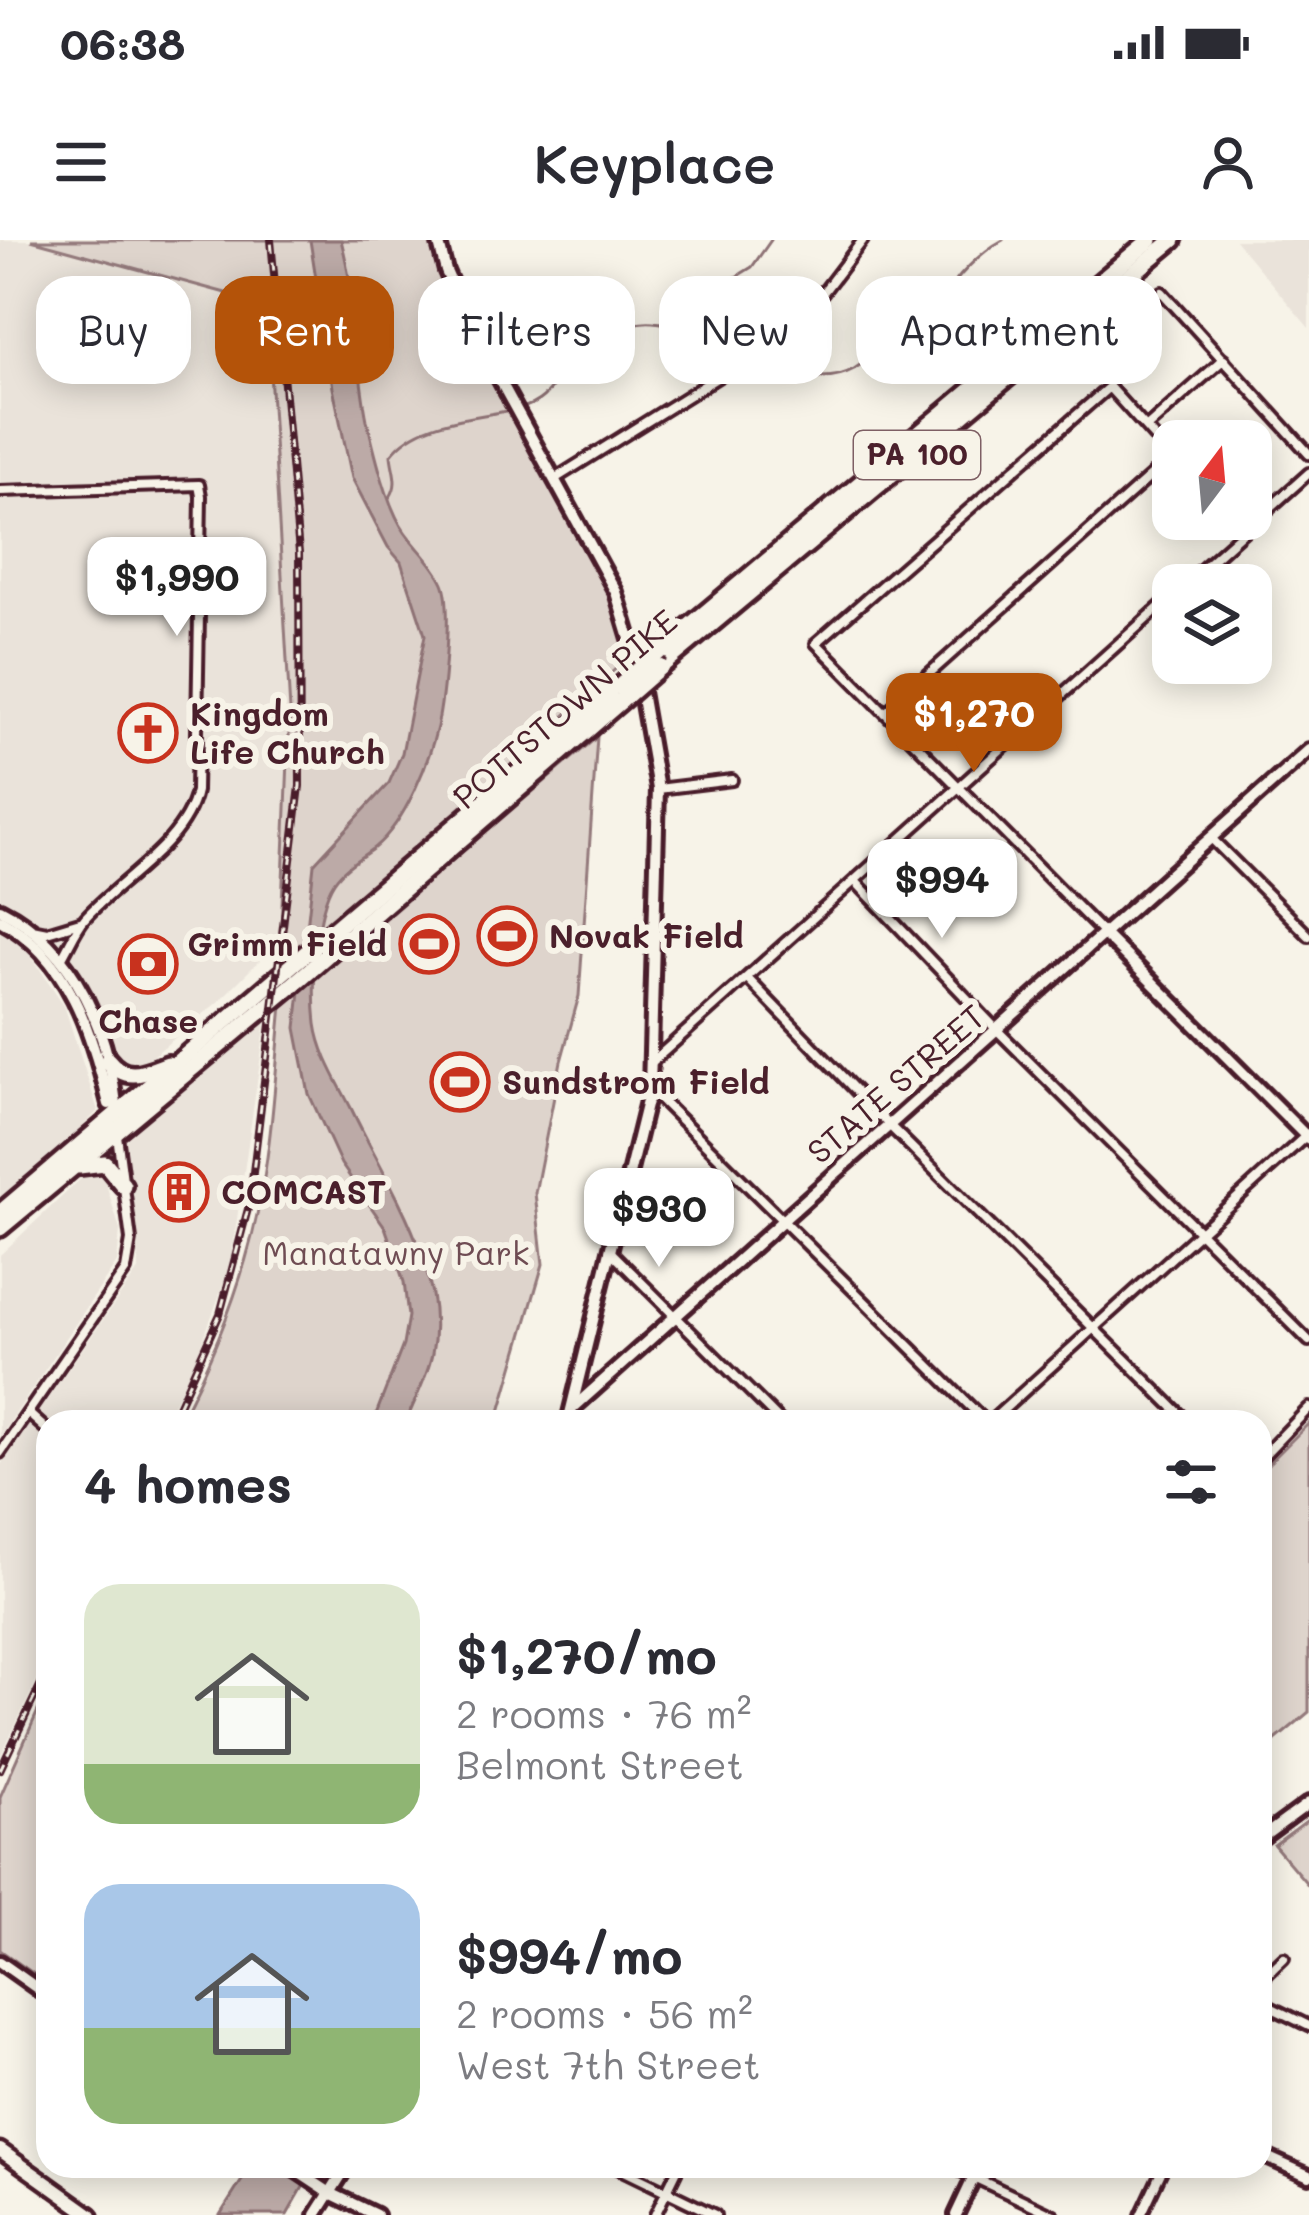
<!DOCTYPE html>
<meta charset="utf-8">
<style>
:root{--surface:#fff;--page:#f2f2f3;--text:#2b2b33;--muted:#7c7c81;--accent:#b45309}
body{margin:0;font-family:Mali,sans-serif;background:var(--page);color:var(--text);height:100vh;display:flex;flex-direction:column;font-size:45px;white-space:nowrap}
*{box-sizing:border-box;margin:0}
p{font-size:39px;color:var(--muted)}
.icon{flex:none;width:66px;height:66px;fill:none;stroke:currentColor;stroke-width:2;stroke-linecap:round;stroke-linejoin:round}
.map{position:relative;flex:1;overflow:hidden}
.panel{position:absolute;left:36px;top:1170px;width:1236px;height:768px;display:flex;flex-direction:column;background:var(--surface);border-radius:36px;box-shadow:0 6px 30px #0003}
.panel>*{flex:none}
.top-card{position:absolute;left:36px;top:36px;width:1239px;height:108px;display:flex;gap:24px}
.needle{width:78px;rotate:16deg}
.buttons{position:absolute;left:1152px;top:180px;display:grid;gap:24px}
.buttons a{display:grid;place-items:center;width:120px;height:120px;border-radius:24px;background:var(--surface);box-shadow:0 6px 30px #0003;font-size:60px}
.price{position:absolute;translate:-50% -102px;padding:0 27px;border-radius:24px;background:#fff;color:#222;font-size:39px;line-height:78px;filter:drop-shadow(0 3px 6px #0008)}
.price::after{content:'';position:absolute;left:50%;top:72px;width:36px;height:27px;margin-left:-18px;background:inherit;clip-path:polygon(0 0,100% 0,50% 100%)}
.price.selected{background:var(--accent);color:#fff}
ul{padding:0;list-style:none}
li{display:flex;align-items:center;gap:36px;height:300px;padding:0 48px}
li span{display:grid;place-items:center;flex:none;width:336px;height:240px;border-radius:36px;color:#555}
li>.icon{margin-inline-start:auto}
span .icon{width:144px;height:144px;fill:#fffc;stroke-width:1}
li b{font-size:51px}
h2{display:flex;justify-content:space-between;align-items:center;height:144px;padding:0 48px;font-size:51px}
.tag{padding:0 42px;border-radius:36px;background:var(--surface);box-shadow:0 6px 30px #0003;font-size:42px;line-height:108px}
.tag.selected{background:var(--accent);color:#fff}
.status{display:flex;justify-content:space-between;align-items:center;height:84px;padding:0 60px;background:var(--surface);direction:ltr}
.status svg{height:33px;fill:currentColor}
header{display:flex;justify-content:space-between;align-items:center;height:156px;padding:0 48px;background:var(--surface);font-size:54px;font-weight:600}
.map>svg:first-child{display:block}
</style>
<div class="status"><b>06:38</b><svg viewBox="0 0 49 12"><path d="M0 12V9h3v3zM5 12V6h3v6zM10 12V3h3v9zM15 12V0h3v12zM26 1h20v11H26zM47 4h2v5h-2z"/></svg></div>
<header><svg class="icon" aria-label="menu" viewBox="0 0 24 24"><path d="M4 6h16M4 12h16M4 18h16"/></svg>Keyplace<svg class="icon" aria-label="person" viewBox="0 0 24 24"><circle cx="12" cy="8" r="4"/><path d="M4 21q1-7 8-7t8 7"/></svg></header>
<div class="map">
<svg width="1309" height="1975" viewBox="0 0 1309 1975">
<rect width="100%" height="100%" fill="#f7f3e8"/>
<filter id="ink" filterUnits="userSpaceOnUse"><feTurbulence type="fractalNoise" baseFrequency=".00833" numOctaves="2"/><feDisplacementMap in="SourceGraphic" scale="24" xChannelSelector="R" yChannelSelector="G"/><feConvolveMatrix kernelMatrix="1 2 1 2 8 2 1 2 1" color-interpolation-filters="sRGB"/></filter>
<g filter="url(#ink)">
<!-- built -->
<g fill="#eae3da">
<path d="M0,0H31L266,63L290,471L281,699L219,761L141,826L130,830L116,819L100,766L78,728L53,696L0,661Z"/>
<path d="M1235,0H1309V88Z"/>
<path d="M0,687L16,694L64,765L98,871L0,967Z"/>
<path d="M267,774L230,1027L195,1121L164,1182H48V1417L0,1517V1226L139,1029L126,900Z"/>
<path d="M88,932L103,934L120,990L117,1022L0,1197V1015Z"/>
</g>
<!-- green -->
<g fill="#ded4cc" stroke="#947a7c" stroke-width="3">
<path d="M31,0H442L467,80L556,238L634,412L279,738L290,471L266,64Z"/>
<path d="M597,497L579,756L561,821L535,953L543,1024L497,1182H179C218,1108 248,1031 262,949C273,888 276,826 282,765Z"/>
<path d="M1309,1183V1472L1260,1513V1232Z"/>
<path d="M48,1448V1744L0,1710V1557Z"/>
<path d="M1309,1579V1646L1274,1605Z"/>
</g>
<!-- water -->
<g fill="#bcaaa7" stroke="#8e7275" stroke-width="3">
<path d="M310,0H341C357,59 355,121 367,180C374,210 387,267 405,292C417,309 434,323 443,343C453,365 443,460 437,487C428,524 406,581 375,607C362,617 344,627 334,642C315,671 312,749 316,784C320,814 338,842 351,868C385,940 449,1030 432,1114C428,1136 414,1161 406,1182H373L403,1105L408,1076L404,1042L385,987L341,924L309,854L296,788L314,624L389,543L402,513L425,395L401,322L388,307L352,238L333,148Z"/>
<path d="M251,1926H315L287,1975H220Z"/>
</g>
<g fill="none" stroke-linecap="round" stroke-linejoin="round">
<!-- stream -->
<g stroke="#8e7275" stroke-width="3">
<path d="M683,84L708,54L752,27L771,0"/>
<path d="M755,119C787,131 822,147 854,129C867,121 880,109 895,105C906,101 921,103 930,94C938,86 940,70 944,60C954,38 982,11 1003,0"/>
<path d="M520,168C546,163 553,144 568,125C573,118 582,113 590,107C648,57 686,93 746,116"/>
<path d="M390,257C400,243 392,230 391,215C418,179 471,179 511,170"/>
</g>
<!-- street casing -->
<g stroke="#4a1f2b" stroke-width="16">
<g id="street">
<path d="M1162,52L1309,214"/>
<path d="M1147,187L1224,119"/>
<path d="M556,238L774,102L812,67L863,0"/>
<path d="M0,251L199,245L201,256L196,551C185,604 120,639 85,678C75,690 69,706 61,719"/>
<path d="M1184,345L1309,233"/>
<path d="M885,473L1172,217L1109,147L816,403L1104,694"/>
<path d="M658,549L732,540"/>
<path d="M1211,598L1309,696"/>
<path d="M855,641L998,791L1309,1101"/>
<path d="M32,689L47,692L80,682"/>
<path d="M748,739L890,886L1188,1182"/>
<path d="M651,823L1173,355"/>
<path d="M651,850L986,1182"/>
<path d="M611,1012L781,1182"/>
<path d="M28,1173L48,1191"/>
<path d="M990,1182L1309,893"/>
<path d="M0,1213L126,1030L131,1000L117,895"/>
<path d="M1260,1219L1309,1168"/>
<path d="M1260,1741L1284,1718"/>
<path d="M1260,1762L1309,1786"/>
<path d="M614,1926L715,1975"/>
<path d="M950,1926L1054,1975"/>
<path d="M655,1975L679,1926"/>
<path d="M1141,1975L1164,1926"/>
</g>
</g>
<!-- secondary casing -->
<g stroke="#4a1f2b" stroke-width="20">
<g id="secondary">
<path d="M438,0L446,31L467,80L616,352L634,412L658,549L650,849L568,1182"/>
<path d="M0,669C76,707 111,795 117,876"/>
<path d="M0,680C69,717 92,793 109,864"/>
<path d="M1104,694L1309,899"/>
<path d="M573,1168L1309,510"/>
<path d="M1260,1599L1309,1563"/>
<path d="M0,1722L48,1756"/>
<path d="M1260,1914L1309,1936"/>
<path d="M289,1926L330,1953L376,1975"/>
<path d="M316,1975L347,1926"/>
<path d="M956,1975L979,1926"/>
</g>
</g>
<!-- primary casing -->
<g stroke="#4a1f2b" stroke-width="21">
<path id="primary" d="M0,1910L91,1975"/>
</g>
<!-- highway casing -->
<g stroke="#4a1f2b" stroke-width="24">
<g id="highway">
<path d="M660,411L1150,0"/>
<path d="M660,427L1173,0"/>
<path d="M108,820C126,843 144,833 168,824"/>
<path d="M79,926L105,923L123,945"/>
<path d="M0,973L619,447"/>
<path d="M0,988L289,748L622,460"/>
</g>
</g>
<!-- street -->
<use href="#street" stroke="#f7f3e8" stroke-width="8"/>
<!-- secondary -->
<use href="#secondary" stroke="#f7f3e8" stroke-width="10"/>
<!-- primary -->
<use href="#primary" stroke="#f7f3e8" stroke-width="12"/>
<!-- highway -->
<use href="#highway" stroke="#f7f3e8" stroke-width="15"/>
<!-- rail casing -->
<g stroke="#4a1f2b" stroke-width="8">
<g id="rail">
<path d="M171,1182L220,1074L249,965L300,546L299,313L271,0"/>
<path d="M0,1530L48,1429"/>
</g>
</g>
<!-- rail -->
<use href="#rail" stroke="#f7f3e8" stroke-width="3" stroke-dasharray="9" stroke-linecap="butt"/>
<!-- highway-bridge casing -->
<g stroke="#4a1f2b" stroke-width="24" stroke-linecap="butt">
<g id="highway-bridge">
<path d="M619,447L660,411"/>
<path d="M622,460L660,427"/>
</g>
</g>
<!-- highway-bridge -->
<use href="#highway-bridge" stroke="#f7f3e8" stroke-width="15"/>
</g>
</g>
<!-- icons -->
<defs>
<g id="church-ring" transform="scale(3)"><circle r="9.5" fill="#f7f3e8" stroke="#c8321e" stroke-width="1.5"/><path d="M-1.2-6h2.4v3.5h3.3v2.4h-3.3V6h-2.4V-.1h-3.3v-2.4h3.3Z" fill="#c8321e"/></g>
<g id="stadium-ring" transform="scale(3)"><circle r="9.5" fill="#f7f3e8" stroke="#c8321e" stroke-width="1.5"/><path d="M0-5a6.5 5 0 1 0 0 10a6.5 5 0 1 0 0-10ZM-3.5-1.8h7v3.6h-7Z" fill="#c8321e"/></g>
<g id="bank-ring" transform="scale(3)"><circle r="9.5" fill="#f7f3e8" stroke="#c8321e" stroke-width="1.5"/><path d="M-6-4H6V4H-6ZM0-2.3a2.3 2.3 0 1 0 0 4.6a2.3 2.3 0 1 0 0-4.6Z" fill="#c8321e"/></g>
<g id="building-ring" transform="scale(3)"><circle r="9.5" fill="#f7f3e8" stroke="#c8321e" stroke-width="1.5"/><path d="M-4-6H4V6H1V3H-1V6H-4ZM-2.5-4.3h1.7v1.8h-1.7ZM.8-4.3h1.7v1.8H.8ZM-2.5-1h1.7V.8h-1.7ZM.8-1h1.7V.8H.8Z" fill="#c8321e"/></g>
</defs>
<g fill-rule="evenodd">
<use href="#church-ring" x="148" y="493"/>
<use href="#stadium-ring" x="507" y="696"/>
<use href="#stadium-ring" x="429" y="704"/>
<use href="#bank-ring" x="148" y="724"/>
<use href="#stadium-ring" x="460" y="842"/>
<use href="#building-ring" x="179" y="952"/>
</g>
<g text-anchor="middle" stroke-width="12" stroke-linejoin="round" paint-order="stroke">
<!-- shield labels -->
<rect fill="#f7f3e8" stroke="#7e5f64" stroke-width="3" x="854" y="191" width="126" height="48" rx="9"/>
<g font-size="30" font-weight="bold" fill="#4a1f2b">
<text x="917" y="225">PA 100</text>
</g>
<!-- street labels -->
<g font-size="33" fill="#4a1f2b" stroke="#f7f3e8">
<text transform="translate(565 469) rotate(-41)" y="12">POTTSTOWN PIKE</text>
<text transform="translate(896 844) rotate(-41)" y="12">STATE STREET</text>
</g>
<!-- poi labels -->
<g font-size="33" font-weight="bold" fill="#4a1f2b" stroke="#f7f3e8" text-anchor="start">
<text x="190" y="486">Kingdom<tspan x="190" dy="38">Life Church</tspan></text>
<text x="549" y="708">Novak Field</text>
<text x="387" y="716" text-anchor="end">Grimm Field</text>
<text x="148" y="793" text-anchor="middle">Chase</text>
<text x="502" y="854">Sundstrom Field</text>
<text x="221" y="964">COMCAST</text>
</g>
<!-- park labels -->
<g font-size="33" fill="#6f4c53" stroke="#f7f3e8">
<text x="396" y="1025">Manatawny Park</text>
</g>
</g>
</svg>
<div class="buttons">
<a><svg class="needle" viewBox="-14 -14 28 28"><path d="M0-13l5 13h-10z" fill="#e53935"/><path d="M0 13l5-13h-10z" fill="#7c7c81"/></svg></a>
<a><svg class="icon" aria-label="layers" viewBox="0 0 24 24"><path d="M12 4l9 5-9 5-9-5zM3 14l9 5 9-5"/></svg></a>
</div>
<b class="price" style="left:177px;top:399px">$1,990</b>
<b class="price selected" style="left:974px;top:535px">$1,270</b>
<b class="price" style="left:942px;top:701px">$994</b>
<b class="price" style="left:659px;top:1030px">$930</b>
<div class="top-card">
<a class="tag">Buy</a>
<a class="tag selected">Rent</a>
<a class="tag">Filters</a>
<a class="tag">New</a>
<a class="tag">Apartment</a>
</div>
<section class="panel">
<h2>4 homes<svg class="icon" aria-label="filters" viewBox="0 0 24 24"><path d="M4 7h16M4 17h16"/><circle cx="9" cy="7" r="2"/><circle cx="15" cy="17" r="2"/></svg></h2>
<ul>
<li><span style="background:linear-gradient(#dfe7d0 75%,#8fb573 0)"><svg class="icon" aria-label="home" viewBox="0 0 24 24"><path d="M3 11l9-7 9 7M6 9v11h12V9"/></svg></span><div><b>$1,270/mo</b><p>2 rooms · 76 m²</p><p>Belmont Street</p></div></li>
<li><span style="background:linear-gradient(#a9c7e8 60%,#8fb573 0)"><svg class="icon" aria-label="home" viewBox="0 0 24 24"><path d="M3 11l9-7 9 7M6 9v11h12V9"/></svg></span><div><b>$994/mo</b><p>2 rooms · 56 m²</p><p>West 7th Street</p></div></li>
</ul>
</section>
</div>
